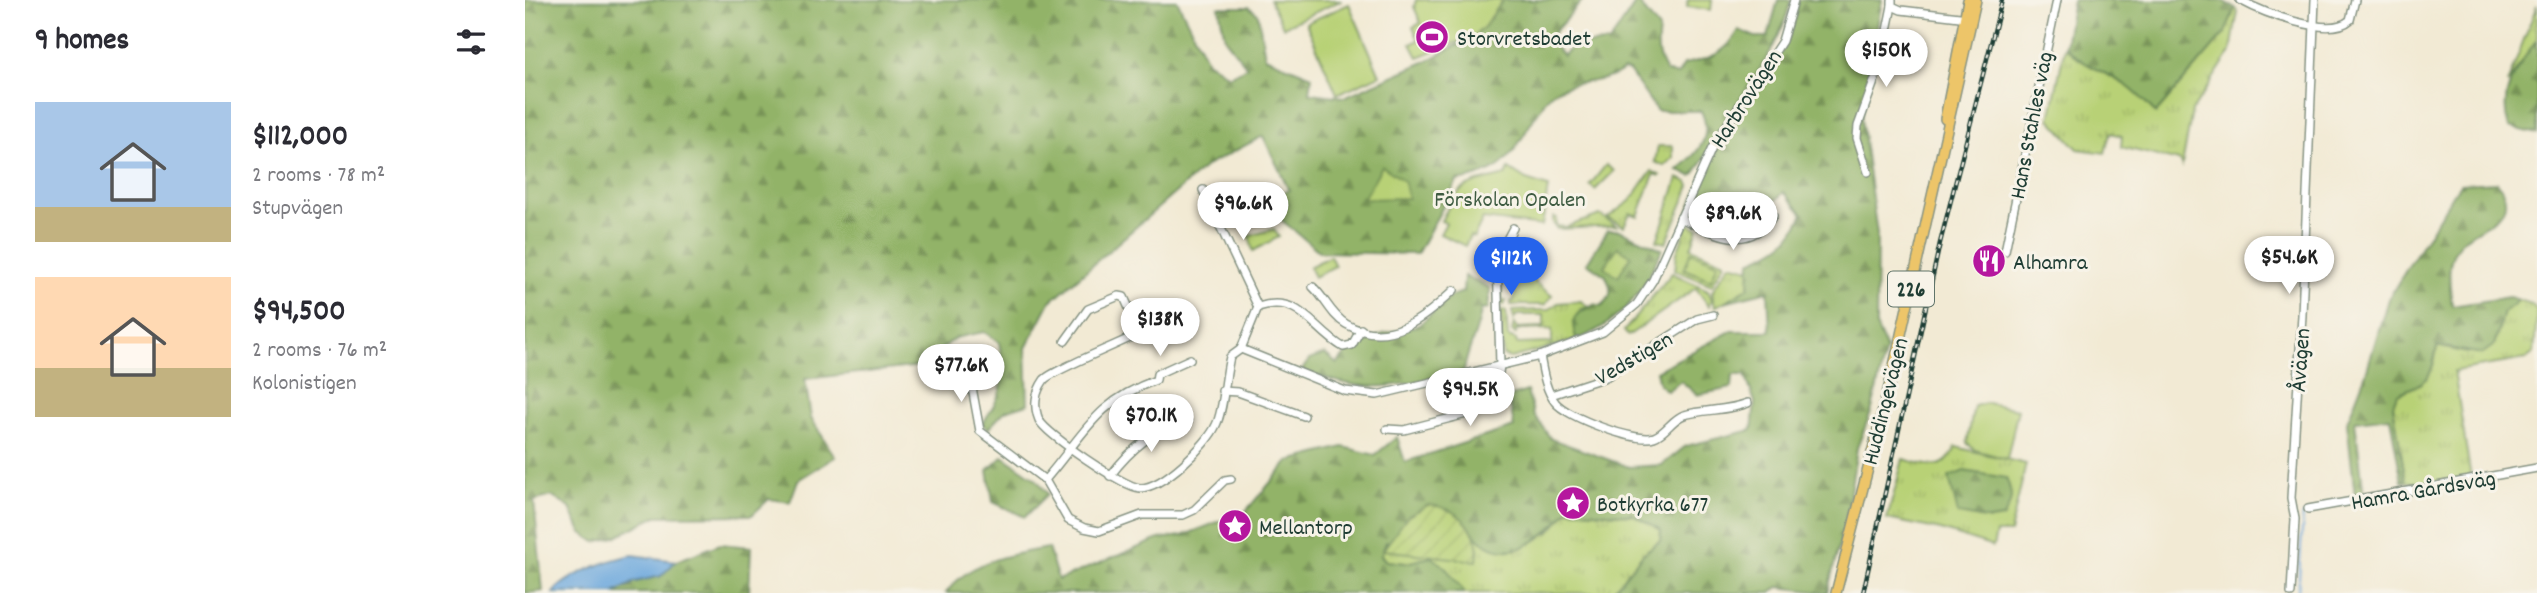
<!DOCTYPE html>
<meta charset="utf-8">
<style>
:root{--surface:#fff;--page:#f2f2f3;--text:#2b2b33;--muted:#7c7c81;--accent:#2563eb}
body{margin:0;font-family:Dekko,sans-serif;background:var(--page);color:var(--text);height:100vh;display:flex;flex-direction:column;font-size:26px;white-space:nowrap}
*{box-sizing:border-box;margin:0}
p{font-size:23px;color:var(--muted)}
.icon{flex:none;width:38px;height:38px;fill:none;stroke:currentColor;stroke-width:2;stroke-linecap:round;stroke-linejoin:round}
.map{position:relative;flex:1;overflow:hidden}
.side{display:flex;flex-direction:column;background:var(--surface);width:525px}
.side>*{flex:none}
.price{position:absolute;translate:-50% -60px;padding:0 16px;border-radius:24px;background:#fff;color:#222;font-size:23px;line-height:46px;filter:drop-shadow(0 2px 4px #0008)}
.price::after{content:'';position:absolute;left:50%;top:42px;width:21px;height:16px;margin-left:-10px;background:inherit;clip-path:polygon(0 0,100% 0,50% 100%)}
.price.active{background:var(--accent);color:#fff}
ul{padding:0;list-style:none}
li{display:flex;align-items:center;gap:21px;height:175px;padding:0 35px}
li span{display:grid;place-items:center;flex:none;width:196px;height:140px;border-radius:0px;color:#555}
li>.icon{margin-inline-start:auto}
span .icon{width:84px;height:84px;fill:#fffc;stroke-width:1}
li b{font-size:30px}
h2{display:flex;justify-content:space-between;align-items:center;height:84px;padding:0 35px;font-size:30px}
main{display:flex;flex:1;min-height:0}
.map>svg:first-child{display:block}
</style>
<main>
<section class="side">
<h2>9 homes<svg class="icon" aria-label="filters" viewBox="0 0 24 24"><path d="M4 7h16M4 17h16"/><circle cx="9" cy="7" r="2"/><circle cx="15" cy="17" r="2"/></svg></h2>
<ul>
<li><span style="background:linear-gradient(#a9c7e8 75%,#c2b280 0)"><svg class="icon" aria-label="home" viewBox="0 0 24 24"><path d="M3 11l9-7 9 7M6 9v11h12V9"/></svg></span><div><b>$112,000</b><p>2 rooms · 78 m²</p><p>Stupvägen</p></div></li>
<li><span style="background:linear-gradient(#ffd9b3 65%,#c2b280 0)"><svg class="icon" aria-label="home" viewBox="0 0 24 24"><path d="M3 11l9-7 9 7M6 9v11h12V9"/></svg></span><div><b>$94,500</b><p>2 rooms · 76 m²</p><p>Kolonistigen</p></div></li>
</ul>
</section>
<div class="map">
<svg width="2012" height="593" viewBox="0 0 2012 593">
<defs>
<pattern id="grass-tufts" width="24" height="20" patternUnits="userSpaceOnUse" patternTransform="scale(1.75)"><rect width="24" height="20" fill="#b8d176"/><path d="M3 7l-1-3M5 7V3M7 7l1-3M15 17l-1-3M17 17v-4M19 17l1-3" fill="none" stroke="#9eb467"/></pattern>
<pattern id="forest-firs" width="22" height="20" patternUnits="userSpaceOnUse" patternTransform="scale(1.75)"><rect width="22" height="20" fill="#92b367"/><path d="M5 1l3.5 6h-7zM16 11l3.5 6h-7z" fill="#779356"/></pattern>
<pattern id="garden-furrows" width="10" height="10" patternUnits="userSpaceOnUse" patternTransform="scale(1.75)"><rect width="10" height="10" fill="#b8d176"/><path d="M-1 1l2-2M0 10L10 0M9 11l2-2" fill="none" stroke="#9eb467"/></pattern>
</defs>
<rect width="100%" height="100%" fill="#f7f3e8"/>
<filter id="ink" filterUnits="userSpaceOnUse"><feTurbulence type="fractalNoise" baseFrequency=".0143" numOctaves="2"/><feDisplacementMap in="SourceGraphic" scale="14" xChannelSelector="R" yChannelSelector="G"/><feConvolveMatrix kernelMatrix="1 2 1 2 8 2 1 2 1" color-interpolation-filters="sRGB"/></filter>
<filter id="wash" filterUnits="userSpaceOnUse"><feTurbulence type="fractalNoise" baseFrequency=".00686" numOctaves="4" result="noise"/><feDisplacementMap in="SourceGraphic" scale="28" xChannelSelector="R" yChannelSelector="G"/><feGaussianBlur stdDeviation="1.57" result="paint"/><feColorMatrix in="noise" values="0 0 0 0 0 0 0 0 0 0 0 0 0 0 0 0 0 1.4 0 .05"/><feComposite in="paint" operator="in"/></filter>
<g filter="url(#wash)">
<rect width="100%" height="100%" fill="#f2ead4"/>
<!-- grass -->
<g fill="url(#grass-tufts)" stroke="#6c8755" stroke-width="2">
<path d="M2012,5V39L1982,84Z"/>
<path d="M1710,8L1713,11L1706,51L1667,111L1657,166L1654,161L1596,147L1597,136L1585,133L1580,153L1553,149L1525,119L1540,46C1557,66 1580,71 1602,86C1612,93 1622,104 1631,113L1700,33Z"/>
<path d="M1133,146H1148V158L1139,166L1130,162Z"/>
<path d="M1127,171L1136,176L1129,174L1113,216L1105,213L1099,226L1082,218L1105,201Z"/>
<path d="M1153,178L1163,182L1165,186L1141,243L1132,241Z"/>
<path d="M1168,200L1180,209L1175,223L1161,217Z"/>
<path d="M1075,215L1091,226L1032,229L1028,223V217L1032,218L1031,226L1041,227Z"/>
<path d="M1163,224L1173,228L1166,248L1200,262L1187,285L1150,270L1152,252Z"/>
<path d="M1205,264L1225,269V287L1190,307L1187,291Z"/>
<path d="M981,267L987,272L996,271L1027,296L1020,305H986V301H989L990,283H978L977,301H981L979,305L975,304L974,282Z"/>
<path d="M1147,273L1183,290L1187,300L1184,306L1171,288L1103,336L1099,331Z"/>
<path d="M1994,300L2007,304L2012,310L2009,353L2001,359L1929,371L1946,478L1914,483L1881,482L1868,405L1872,394C1900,383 1908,379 1912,346L1941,353L1969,345L1979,312Z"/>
<path d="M1056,301L1064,307L1055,309L1052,340L986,358L978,356L976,310L981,311L983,337L991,340L992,344L1027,343V329L991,330V334L987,332L989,323L992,328L1019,327V315H992L989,319L987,311L1023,310L1033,303Z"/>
<path d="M1431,447L1501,464L1485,533H1471L1468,547L1416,530L1362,519L1378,459C1403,465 1418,475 1431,447Z"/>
<path d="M1043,510L1109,515L1136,530L1135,540L1118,554L1086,593H940L906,557L881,563L861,561L856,555L861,542L943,526L949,534L1024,533Z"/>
</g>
<!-- forest -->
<g fill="url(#forest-firs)" stroke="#58784e" stroke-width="2">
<path d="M0,0H652L682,61L704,76L722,67L700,39L694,7H724L733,14L740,57L787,76L785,93L819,97L904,60L949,36L959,27L978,0H1058L1024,38L1038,56L1049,45L1084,43L1112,1L1134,29C1132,47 1131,56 1141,72L1153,75L1159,64C1184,59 1201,54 1214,30L1230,37H1243L1253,0H1266C1254,52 1219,89 1192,134C1184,147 1178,166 1167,176L1153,170C1172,154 1189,137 1176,111H1132L1104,71L1098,70C1079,86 1048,78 1027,93C1021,97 1016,109 1011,115C985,156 983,172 932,181L892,254L795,252L736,203L764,190L738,136L681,166L525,302L501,348L503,404L480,411L463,429L457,424C480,392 480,381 474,342L459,332L430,338L396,366L280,379L286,418L310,457L273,480L265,502L244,499L227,515L131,516L90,537L70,542L56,532L45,508L26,496L9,501L18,591L0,593Z"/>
<path d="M1273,0H1357L1336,118L1352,234L1351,326L1361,349L1347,409L1332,448L1321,519L1302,593L1253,587L1246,593H1086L1118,554L1135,541L1136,530L1109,515L1043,510C1015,544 976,572 943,526L861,542L856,556L861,561L881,563L906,557L920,567L940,593H421C446,559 485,555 523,548L533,580L634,539L657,536L721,511L764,461L818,447L850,455L872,437L880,462L989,427L984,397L1002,391L1009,415L1026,439L1104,467L1137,465L1161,446L1227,430L1230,402L1220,375H1208L1207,388L1172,395L1156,381L1142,391L1134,384L1131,371L1206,331H1245L1243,291L1199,302L1224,287L1225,261C1254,249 1265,242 1278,214L1259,192L1235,215L1180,209L1168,200C1178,177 1188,154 1202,132C1226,93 1270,48 1273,0Z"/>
<path d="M1548,0H1696L1710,8L1700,33L1631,113C1622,104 1612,93 1602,86C1580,71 1557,66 1540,46Z"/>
<path d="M2012,39V134L1984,127C1972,92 1993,67 2012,39Z"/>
<path d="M1972,182C1999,217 1952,225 1936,242C1919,260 1925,284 1927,306L1984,297L1994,300L1979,312L1969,345L1957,354L1912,346C1906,381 1902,382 1872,394L1868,405L1881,482H1877L1865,417L1830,421L1839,495L1830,496L1822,422L1841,373L1863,299L1935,184Z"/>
<path d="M1083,230H1094L1137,249C1116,295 1100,319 1052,340C1042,315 1052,314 1070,304L1076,306C1088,297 1087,289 1081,276L1062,263Z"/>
<path d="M939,276L965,288L963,309L956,310C954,332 942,348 939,371C869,386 846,397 777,370L784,360L800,354L812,364L823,351L858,334L894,325L926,296L938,292Z"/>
<path d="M478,456L511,479L523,494L500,517L468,502L463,470Z"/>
<path d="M1439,471L1481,478C1489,496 1487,502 1478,518L1465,520L1433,514L1424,477Z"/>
<path d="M195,544L226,547L224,593H90L110,582L136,576L151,561Z"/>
</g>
<!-- park -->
<g fill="#b8d176" stroke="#6c8755" stroke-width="2">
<path d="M745,0H817L758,27Z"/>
<path d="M891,0H978L959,27L949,36L893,57L886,44L894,40L888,27L896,23L889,7Z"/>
<path d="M1163,0H1187L1186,10L1162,7Z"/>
<path d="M824,4L855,75L812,94L781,23Z"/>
<path d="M1081,165L1089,171L1070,190L1065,185Z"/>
<path d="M857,166L879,181L883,198L838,199Z"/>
<path d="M984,169L1001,180L1023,187L1017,226L958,219L949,237L945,236L940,246L915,234L921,223L916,221C935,182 941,185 981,175Z"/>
<path d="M749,229L754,237L728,251L724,236Z"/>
<path d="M1093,247L1106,256L1093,276L1079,267Z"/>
<path d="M1166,252L1193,263L1186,280L1159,269Z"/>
<path d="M805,256L810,266L789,277L784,267Z"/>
<path d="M1462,403L1493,409L1482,459L1450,450L1442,443L1449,406Z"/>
</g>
<!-- garden -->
<path fill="url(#garden-furrows)" stroke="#6c8755" stroke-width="2" d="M903,505C932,507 957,529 952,561L858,550L883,516Z"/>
<!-- water -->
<path fill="#6da8dd" stroke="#467288" stroke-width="2" d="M108,555L151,561L136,576L110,582L89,593H28C42,575 85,559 108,555Z"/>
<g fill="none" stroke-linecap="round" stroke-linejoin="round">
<!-- stream -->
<path stroke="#6da8dd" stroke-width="2" d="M1773,593L1778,515"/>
</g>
</g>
<g filter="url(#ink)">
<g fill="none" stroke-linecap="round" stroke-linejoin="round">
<!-- minor casing -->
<g stroke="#889484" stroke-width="10">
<g id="minor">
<path d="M1367,0V6L1376,10L1443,18"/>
<path d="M1715,0C1737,12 1804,39 1825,20L1830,0"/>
<path d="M1343,172L1332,138L1333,126L1355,65L1367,6"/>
<path d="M678,190L733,307"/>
<path d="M1155,218C1190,233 1222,254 1248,216"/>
<path d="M1480,251L1532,0"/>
<path d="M788,287C800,298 806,315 821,324C864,349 901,317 929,290"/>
<path d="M540,341L563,309L594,296L599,297L615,333C599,342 526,371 519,380C510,393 508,405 514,420C521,434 598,487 615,488C638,488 682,445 691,425C699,410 700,376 705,357L716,349"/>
<path d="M716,349L820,391L852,395L1015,356L1078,332L1112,304L1128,280L1187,148L1257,41L1269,0"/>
<path d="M716,349L733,307C775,293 787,329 818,347L827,345L836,329"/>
<path d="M1015,356C1018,371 1020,389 1030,402C1041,417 1111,443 1129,437C1141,433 1147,419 1159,415C1180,409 1202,411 1223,403"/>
<path d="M444,371L455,431L520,480C559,435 570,402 631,380L632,374L665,359"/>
<path d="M697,391L713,392L779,416"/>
<path d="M1026,395L1081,377L1172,319L1188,315"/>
<path d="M862,429L879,430L965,408L970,404L975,365L972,258L988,228"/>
<path d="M585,476C605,450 629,428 663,422"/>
<path d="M520,480L543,520L559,528L574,531L617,515H658L669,510L700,480L706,479"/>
<path d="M1783,509L2012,468"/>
<path d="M1766,593L1770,519L1766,498L1777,315L1790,0"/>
</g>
</g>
<!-- major casing -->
<g stroke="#889484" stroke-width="12">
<g id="major">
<path d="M1420,119L1443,0"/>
<path d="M1311,593L1366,379L1451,0"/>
</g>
</g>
<!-- minor -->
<use href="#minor" stroke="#fff" stroke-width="7"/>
<!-- major -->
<use href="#major" stroke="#edc569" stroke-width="9"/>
<!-- rail casing -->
<g stroke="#1f3d34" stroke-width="4.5">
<path id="rail" d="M1338,593L1415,243L1477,0"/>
</g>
<!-- rail -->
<use href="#rail" stroke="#f7f3e8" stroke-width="2" stroke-dasharray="5" stroke-linecap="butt"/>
</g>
</g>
<!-- icons -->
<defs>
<g id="stadium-disc" transform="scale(1.75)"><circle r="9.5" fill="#b5179e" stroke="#f7f3e8"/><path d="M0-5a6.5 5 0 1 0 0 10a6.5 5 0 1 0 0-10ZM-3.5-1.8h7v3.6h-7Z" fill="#fff"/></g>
<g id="restaurant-disc" transform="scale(1.75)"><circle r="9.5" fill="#b5179e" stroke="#f7f3e8"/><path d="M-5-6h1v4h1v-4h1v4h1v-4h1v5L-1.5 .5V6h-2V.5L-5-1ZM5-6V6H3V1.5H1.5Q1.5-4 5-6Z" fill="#fff"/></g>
<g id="sight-disc" transform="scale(1.75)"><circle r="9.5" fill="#b5179e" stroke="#f7f3e8"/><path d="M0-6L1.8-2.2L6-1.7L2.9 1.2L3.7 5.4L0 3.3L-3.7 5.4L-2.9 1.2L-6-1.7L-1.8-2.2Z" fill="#fff"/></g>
</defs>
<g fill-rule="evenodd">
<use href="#stadium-disc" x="907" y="37"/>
<use href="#restaurant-disc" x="1464" y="261"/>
<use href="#sight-disc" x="1048" y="503"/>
<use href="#sight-disc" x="710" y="526"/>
</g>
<g text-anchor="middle" stroke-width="6" stroke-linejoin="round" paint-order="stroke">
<!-- shield labels -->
<rect fill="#f7f3e8" stroke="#60746a" stroke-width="2" x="1363" y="271.5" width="46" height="35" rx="5"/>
<g font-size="21" font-weight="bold" fill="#1f3d34">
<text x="1386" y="296">226</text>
</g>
<!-- poi labels -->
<g font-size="23" fill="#1f3d34" stroke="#f7f3e8" text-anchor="start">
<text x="932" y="45">Storvretsbadet</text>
<text x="1488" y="269">Alhamra</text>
<text x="1072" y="511">Botkyrka 677</text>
<text x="734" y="534">Mellantorp</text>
</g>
<!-- street labels -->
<g font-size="23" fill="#1f3d34" stroke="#f7f3e8">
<text transform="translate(1220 98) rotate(-57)" y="8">Harbrovägen</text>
<text transform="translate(1505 125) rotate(-79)" y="8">Hans Stahles väg</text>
<text transform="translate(1108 357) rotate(-30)" y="8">Vedstigen</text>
<text transform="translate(1774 360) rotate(-86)" y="8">Åvägen</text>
<text transform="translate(1359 401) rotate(-76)" y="8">Huddingevägen</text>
<text transform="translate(1898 489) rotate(-10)" y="8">Hamra Gårdsväg</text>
</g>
<!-- park labels -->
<g font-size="23" fill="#3e5b41" stroke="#f7f3e8">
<text x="985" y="206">Förskolan Opalen</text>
</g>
</g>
</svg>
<b class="price" style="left:1361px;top:89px">$150K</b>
<b class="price" style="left:718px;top:242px">$96.6K</b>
<b class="price" style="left:1208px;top:252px">$89.6K</b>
<b class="price" style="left:1764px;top:296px">$54.6K</b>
<b class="price active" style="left:986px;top:297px">$112K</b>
<b class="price" style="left:635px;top:358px">$138K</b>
<b class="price" style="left:436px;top:404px">$77.6K</b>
<b class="price" style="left:945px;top:428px">$94.5K</b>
<b class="price" style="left:626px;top:454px">$70.1K</b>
</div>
</main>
